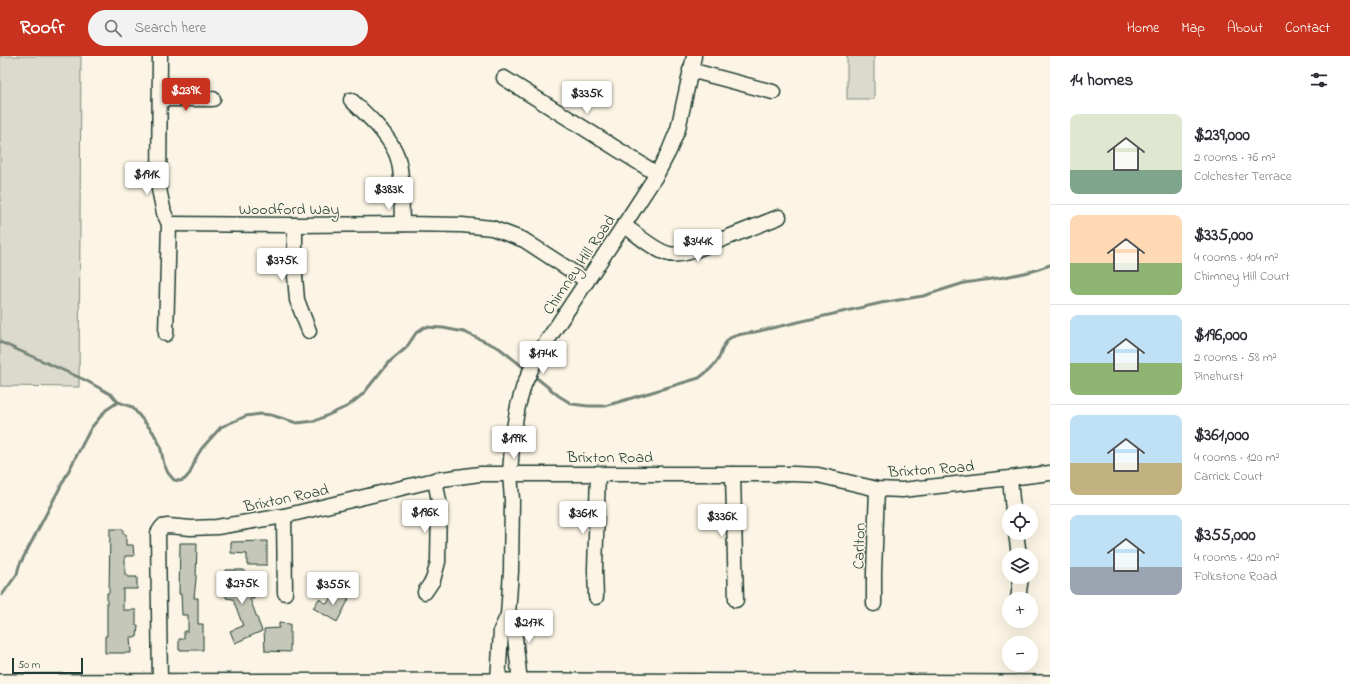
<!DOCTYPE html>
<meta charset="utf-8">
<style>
:root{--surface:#fff;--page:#f2f2f3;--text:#2b2b33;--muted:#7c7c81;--line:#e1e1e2;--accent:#c8321e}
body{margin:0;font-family:"Indie Flower",sans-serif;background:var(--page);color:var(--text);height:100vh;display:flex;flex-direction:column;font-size:15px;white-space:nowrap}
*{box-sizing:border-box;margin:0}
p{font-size:13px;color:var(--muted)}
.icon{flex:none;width:22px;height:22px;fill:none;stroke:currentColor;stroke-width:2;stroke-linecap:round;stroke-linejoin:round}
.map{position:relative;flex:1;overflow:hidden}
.drawer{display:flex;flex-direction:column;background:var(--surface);width:300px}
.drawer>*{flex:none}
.fabs{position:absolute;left:1002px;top:448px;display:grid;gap:8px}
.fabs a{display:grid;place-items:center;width:36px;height:36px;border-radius:50%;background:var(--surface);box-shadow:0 4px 16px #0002;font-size:20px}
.scale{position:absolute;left:12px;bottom:10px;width:71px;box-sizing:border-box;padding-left:4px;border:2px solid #1f3d34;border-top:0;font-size:11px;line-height:14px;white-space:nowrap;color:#1f3d34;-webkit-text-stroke:3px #fcf5e5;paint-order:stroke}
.price{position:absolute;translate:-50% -34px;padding:0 9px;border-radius:4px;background:#fff;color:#222;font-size:13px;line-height:26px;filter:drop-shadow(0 1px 2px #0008)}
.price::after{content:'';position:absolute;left:50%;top:24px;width:12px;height:9px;margin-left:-6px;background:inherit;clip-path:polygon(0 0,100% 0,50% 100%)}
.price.active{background:var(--accent);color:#fff}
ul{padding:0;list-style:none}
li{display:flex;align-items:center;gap:12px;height:100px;padding:0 20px}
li+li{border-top:1px solid var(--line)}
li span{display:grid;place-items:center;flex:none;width:112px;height:80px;border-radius:8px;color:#555}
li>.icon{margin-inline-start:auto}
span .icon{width:48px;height:48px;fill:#fffc;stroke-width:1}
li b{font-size:17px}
h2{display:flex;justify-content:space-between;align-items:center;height:48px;padding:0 20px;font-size:17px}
header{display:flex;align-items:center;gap:24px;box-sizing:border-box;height:56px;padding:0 20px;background:var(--accent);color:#fff}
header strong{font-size:19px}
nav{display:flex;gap:22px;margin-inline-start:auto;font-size:14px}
.search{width:280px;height:36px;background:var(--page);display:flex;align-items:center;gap:10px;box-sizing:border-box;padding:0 14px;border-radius:22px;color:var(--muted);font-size:15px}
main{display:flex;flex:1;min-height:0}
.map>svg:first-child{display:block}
</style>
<header>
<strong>Roofr</strong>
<div class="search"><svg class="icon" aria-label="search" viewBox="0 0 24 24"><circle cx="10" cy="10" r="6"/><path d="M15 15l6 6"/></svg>Search here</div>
<nav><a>Home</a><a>Map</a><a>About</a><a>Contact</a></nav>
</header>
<main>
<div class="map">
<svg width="1050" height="628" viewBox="0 0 1050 628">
<rect width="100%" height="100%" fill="#fcf5e5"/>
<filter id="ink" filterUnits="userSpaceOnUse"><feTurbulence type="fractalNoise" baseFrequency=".025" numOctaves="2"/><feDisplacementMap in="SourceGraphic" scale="8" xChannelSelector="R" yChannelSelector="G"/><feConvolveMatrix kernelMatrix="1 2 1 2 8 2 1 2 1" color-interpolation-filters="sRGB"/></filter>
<g filter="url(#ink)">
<!-- green -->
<g fill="#dcdacc" stroke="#7e8c80">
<path d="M0,0H81L79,331L0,330Z"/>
<rect x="847" y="0" width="27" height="43"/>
</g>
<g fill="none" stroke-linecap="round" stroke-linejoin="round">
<!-- stream -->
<g stroke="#758479" stroke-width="3">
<path d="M0,286L85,324L112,339L118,346L132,351L153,376L160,389L164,408L168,417L174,424L180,425L185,423L190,417L197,400L202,392L221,371L246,360L261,358L271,359L297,367L315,365L348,350L363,338L387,308L406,292L416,277L424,271L443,272L464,276L499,292L527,314"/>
<path d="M533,319L559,340L572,348L588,350H605L699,322C707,316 714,311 719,302C722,295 723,287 730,282C737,278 747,277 755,276L881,247L923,240L964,227L1005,221L1033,215L1050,209"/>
<path d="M2,539L17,518L19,510L91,372L106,354L118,346"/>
</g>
</g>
<!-- building -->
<g fill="#c5c7b9" stroke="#1f3d34">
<path d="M110,473H123V478H126V489H133L134,500H125V519H128V521H137V533H123V554H136V569H138L137,581H130L131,597H105V580H107V537H109Z"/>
<path d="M267,485V509H247V498L231,497V486Z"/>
<path d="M180,487H197L196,523L194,542H198V568H203V594H179V583H184V575H188V559H182L181,538H179Z"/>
<path d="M226,514H244V530L254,531V543H250L262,575L235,587L230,575L243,570L233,543L226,542Z"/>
<path d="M334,535L349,543L337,566L313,552L319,543L327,548Z"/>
<path d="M279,567L290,568V596L265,595L264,573L279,572Z"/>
</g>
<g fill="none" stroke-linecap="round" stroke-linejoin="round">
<!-- minor casing -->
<g stroke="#1f3d34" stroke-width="17">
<g id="minor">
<path d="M160,0L159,133L164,157L169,168L166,278"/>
<path d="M690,14L773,36"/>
<path d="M504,22L657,118"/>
<path d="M160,43H213"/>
<path d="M351,44C367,59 385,75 395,95C404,112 401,148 402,168"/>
<path d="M169,168L295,169L402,168L462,169L492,172L524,184L587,225"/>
<path d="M295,169V220L297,244L309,275"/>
<path d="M624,169C636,178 655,195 669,198C676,200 686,197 693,195L779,161"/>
<path d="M733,418L736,544"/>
<path d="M1010,422L1013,455"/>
<path d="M284,460L285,537"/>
<path d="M1016,477L1019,499"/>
<path d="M425,536L433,524L438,506L439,445L435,424"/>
<path d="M596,541L595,514L598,417"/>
<path d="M1018,543L1021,521"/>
<path d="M874,548V517L877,433"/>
<path d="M508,559L514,572L520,626"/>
<path d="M498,626L501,574L508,559L511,515L512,444L510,417L513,377L518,350L524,329L537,300L624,169L657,118L669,95L678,73L694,0"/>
<path d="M160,627L158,477L162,471L168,470L191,472L217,471L284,460L435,424L480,418H794L818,419L877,433L902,434L1010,422L1050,417"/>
</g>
</g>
<!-- major casing -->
<g stroke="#1f3d34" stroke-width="20">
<path id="major" d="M0,627L553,626L1050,628"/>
</g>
<!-- minor -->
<use href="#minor" stroke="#fcf5e5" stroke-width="14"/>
<!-- major -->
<use href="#major" stroke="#fcf5e5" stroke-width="17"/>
</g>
</g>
<g text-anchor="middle" stroke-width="3" stroke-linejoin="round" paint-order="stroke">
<!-- street labels -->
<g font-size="16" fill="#1f3d34" stroke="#fcf5e5">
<text x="289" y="158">Woodford Way</text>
<text transform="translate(578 208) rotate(-56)" y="6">Chimney Hill Road</text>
<text x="610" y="406">Brixton Road</text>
<text transform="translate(931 412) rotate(-4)" y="6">Brixton Road</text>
<text transform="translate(286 441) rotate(-12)" y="6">Brixton Road</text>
<text transform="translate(858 490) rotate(-88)" y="6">Carlton</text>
</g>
</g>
</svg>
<div class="fabs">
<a><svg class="icon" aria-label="locate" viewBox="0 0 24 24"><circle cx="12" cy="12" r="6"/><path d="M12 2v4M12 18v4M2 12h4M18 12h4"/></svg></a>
<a><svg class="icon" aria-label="layers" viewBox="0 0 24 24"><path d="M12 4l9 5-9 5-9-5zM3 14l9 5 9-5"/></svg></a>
<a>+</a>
<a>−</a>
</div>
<div class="scale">50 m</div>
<b class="price active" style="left:186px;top:56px">$239K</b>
<b class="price" style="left:587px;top:59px">$335K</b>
<b class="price" style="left:147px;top:140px">$191K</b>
<b class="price" style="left:389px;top:155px">$383K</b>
<b class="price" style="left:698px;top:207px">$344K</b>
<b class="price" style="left:282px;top:226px">$375K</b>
<b class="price" style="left:543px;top:319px">$174K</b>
<b class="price" style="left:514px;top:404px">$199K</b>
<b class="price" style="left:425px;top:478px">$196K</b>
<b class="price" style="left:583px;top:479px">$361K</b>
<b class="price" style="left:722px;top:482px">$336K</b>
<b class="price" style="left:242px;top:549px">$275K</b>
<b class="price" style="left:333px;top:550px">$355K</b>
<b class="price" style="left:529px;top:588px">$217K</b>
</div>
<section class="drawer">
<h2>14 homes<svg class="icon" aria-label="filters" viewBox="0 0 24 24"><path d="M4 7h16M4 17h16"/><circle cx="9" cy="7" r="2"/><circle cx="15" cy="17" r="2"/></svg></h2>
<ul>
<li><span style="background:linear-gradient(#dfe7d0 70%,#7fa58c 0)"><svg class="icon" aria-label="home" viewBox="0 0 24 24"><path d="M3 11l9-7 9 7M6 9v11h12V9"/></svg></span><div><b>$239,000</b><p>2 rooms · 76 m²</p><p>Colchester Terrace</p></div></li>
<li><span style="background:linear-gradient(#ffd9b3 60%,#8fb573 0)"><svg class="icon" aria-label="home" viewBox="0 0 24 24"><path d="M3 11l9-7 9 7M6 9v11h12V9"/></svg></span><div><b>$335,000</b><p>4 rooms · 104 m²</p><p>Chimney Hill Court</p></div></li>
<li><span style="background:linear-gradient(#bfe0f5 60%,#8fb573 0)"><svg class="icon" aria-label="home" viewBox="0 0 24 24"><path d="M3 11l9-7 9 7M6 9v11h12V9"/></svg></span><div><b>$196,000</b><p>2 rooms · 58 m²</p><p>Pinehurst</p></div></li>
<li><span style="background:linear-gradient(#bfe0f5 60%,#c2b280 0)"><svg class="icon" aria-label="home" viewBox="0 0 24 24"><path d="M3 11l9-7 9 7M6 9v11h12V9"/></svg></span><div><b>$361,000</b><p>4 rooms · 120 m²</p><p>Carrick Court</p></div></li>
<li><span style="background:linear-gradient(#bfe0f5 65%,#9aa5b1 0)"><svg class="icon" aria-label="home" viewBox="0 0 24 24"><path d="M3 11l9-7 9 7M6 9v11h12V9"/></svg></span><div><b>$355,000</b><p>4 rooms · 120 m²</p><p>Folkstone Road</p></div></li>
</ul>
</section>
</main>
